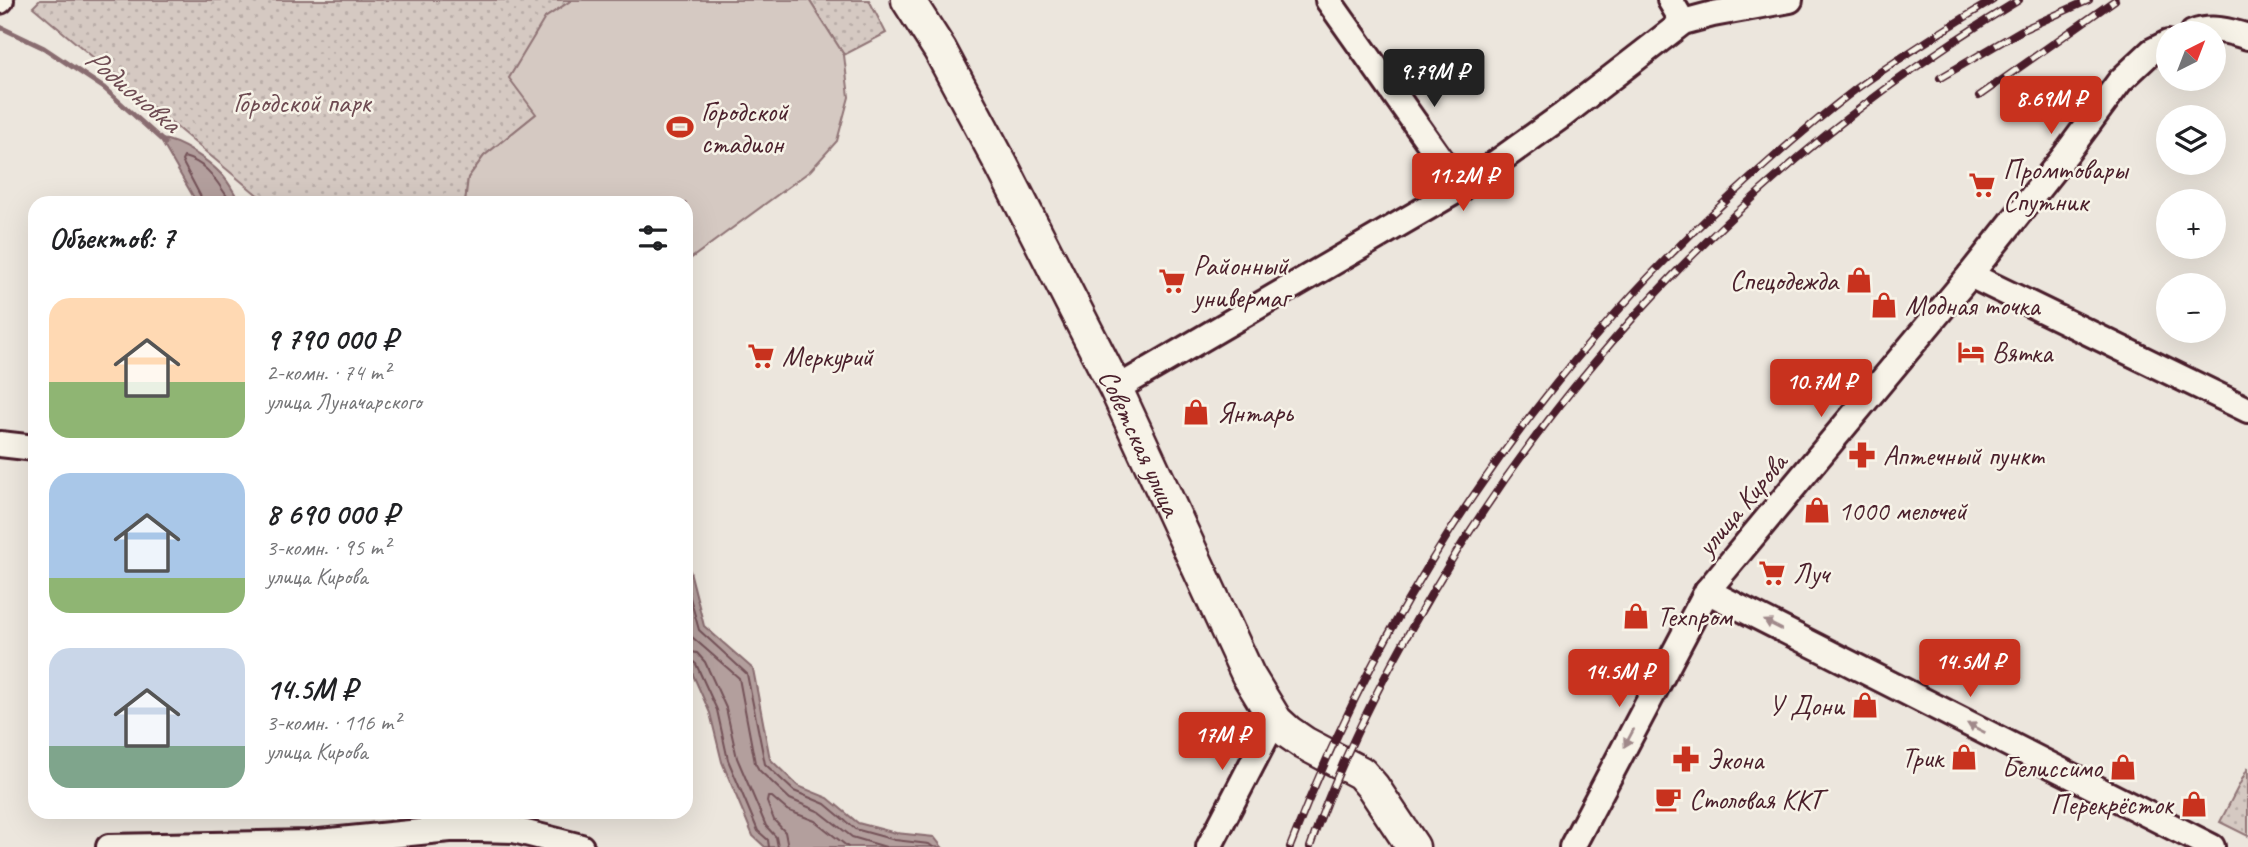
<!DOCTYPE html>
<html lang="ru">
<meta charset="utf-8">
<style>
:root{--surface:#fff;--page:#f2f2f2;--text:#202124;--muted:#757577;--accent:#c8321e}
body{margin:0;font-family:Caveat,sans-serif;background:var(--page);color:var(--text);height:100vh;display:flex;flex-direction:column;font-size:26px;white-space:nowrap}
*{box-sizing:border-box;margin:0}
p{font-size:23px;color:var(--muted)}
.icon{flex:none;width:38px;height:38px;fill:none;stroke:currentColor;stroke-width:2;stroke-linecap:round;stroke-linejoin:round}
.map{position:relative;flex:1;overflow:hidden}
.panel{position:absolute;left:28px;top:196px;width:665px;height:623px;display:flex;flex-direction:column;background:var(--surface);border-radius:21px;box-shadow:0 7px 28px #0002}
.panel>*{flex:none}
.needle{width:46px;rotate:42deg}
.buttons{position:absolute;left:2156px;top:21px;display:grid;gap:14px}
.buttons a{display:grid;place-items:center;width:70px;height:70px;border-radius:50%;background:var(--surface);box-shadow:0 7px 28px #0002;font-size:35px}
.price{position:absolute;translate:-50% -60px;padding:0 16px;border-radius:7px;background:var(--accent);color:#fff;font-size:23px;line-height:46px;filter:drop-shadow(0 2px 4px #0008)}
.price::after{content:'';position:absolute;left:50%;top:42px;width:21px;height:16px;margin-left:-10px;background:inherit;clip-path:polygon(0 0,100% 0,50% 100%)}
.price.on{background:#222;color:#fff}
ul{padding:0;list-style:none}
li{display:flex;align-items:center;gap:21px;height:175px;padding:0 21px}
li span{display:grid;place-items:center;flex:none;width:196px;height:140px;border-radius:21px;color:#555}
li>.icon{margin-inline-start:auto}
span .icon{width:84px;height:84px;fill:#fffc;stroke-width:1}
li b{font-size:30px}
h2{display:flex;justify-content:space-between;align-items:center;height:84px;padding:0 21px;font-size:30px}
.map>svg:first-child{display:block}
</style>
<div class="map">
<svg width="2248" height="847" viewBox="0 0 2248 847">
<defs>
<pattern id="grass-dots" width="8" height="8" patternUnits="userSpaceOnUse" patternTransform="scale(1.75)"><rect width="8" height="8" fill="#d5c9c2"/><path d="M2 2h.1M6 6h.1" fill="none" stroke="#b8aca7" stroke-width="1.8" stroke-linecap="round"/></pattern>
</defs>
<rect width="100%" height="100%" fill="#ece6dd"/>
<filter id="ink" filterUnits="userSpaceOnUse"><feTurbulence type="fractalNoise" baseFrequency=".0143" numOctaves="2"/><feDisplacementMap in="SourceGraphic" scale="14" xChannelSelector="R" yChannelSelector="G"/><feConvolveMatrix kernelMatrix="1 2 1 2 8 2 1 2 1" color-interpolation-filters="sRGB"/></filter>
<g filter="url(#ink)">
<!-- grass -->
<g fill="url(#grass-dots)" stroke="#907476" stroke-width="2">
<path d="M40,0H572L545,18L536,114L484,156L468,178L465,203H267L33,7Z"/>
<path d="M809,0H869L886,33L844,55Z"/>
<path d="M2248,768V836L2220,822Z"/>
</g>
<!-- garden -->
<path fill="#d5c9c2" stroke="#907476" stroke-width="2" d="M572,0H809L844,55L849,97L837,141L810,171L686,262V203H465L468,178L484,156L536,114L509,78L545,18Z"/>
<!-- water -->
<g fill="#b39f9d" stroke="#896c6f" stroke-width="2">
<path d="M160,139C180,140 209,161 222,175C230,183 234,194 241,203H197Z"/>
<path d="M686,566L690,571L704,626L753,669L770,759L798,786L828,798L858,823L896,833L934,837L942,847H765L753,836L722,762L710,713L690,668L686,664Z"/>
</g>
<g fill="none" stroke-linecap="round" stroke-linejoin="round">
<!-- shore -->
<g stroke="#745259" stroke-width="2">
<path d="M202,203L201,197L182,161L184,157C210,164 217,184 232,203"/>
<path d="M686,583L699,630L747,674L765,764L794,791L825,804L855,829L895,840L929,844L933,847"/>
<path d="M686,619L692,637L739,678L755,763L759,770L790,799L820,812L852,837L886,847"/>
<path d="M686,651L697,653L705,662L726,708L737,758L766,826L776,837L778,847"/>
<path d="M686,659L691,660L696,664L717,710L728,760L758,831L768,840L769,847"/>
<path d="M788,847L785,832L774,820L767,802L768,797H772L787,810L815,821L848,847"/>
</g>
<!-- stream -->
<path stroke="#896c6f" stroke-width="5" d="M0,27L44,48L104,88L165,143"/>
<!-- minor casing -->
<g stroke="#4a1f2b" stroke-width="30">
<g id="minor">
<path d="M1328,0L1461,188"/>
<path d="M1670,0L1683,22"/>
<path d="M0,1L1,0"/>
<path d="M2193,33C2211,26 2230,31 2248,37"/>
<path d="M1970,275L2248,410"/>
<path d="M1116,389L1461,188L1563,115L1683,22L1713,14L1790,0"/>
<path d="M0,444L35,448"/>
<path d="M1707,591L2212,847"/>
<path d="M109,847L310,843L450,829H478L514,830L581,847"/>
<path d="M1209,847L1266,737L1276,721"/>
<path d="M1572,847L1707,591L1970,275L2066,154L2120,81L2152,51L2168,43"/>
</g>
</g>
<!-- major casing -->
<g stroke="#4a1f2b" stroke-width="37">
<g id="major">
<path id="s1" d="M908,0L940,50L1001,164L1116,389L1248,675L1276,721L1288,732L1304,743L1361,773L1373,787L1413,847"/>
</g>
</g>
<!-- minor -->
<use href="#minor" stroke="#f7f3e8" stroke-width="24"/>
<!-- major -->
<use href="#major" stroke="#f7f3e8" stroke-width="32"/>
<!-- rail casing -->
<g stroke="#4a1f2b" stroke-width="8">
<g id="rail">
<path d="M1940,78L2022,30L2089,0"/>
<path d="M1979,96L2115,0"/>
<path d="M1290,847C1386,598 1536,376 1732,195C1772,158 1813,122 1856,89C1900,57 1947,28 1993,0"/>
<path d="M1310,847C1337,769 1374,694 1415,622C1561,364 1765,153 2019,0"/>
</g>
</g>
<!-- rail -->
<use href="#rail" stroke="#f7f3e8" stroke-width="5" stroke-dasharray="16" stroke-linecap="butt"/>
</g>
<!-- one-way arrows -->
<defs><path id="oneway-solid" d="M-6-.8H1V-3.2L6.5 0L1 3.2V.8H-6Z" transform="scale(1.75)"/></defs>
<g fill="#a0898a">
<use href="#oneway-solid" transform="translate(1773 625) rotate(-153)"/>
<use href="#oneway-solid" transform="translate(1976 728) rotate(-153)"/>
<use href="#oneway-solid" transform="translate(1629 738) rotate(118)"/>
</g>
</g>
<!-- icons -->
<defs>
<g id="stadium-bare" transform="scale(2.1)"><path d="M0-5a6.5 5 0 1 0 0 10a6.5 5 0 1 0 0-10ZM-3.5-1.8h7v3.6h-7Z" fill="#c8321e" stroke="#f7f3e8" stroke-width="2.5" paint-order="stroke"/></g>
<g id="supermarket-bare" transform="scale(2.1)"><path d="M-6-5.5h2.5l.6 2H6L4.5 2H-2.5L-4.4-4H-6ZM-1.5 3.2a1.3 1.3 0 1 0 .1 0ZM3 3.2a1.3 1.3 0 1 0 .1 0Z" fill="#c8321e" stroke="#f7f3e8" stroke-width="2.5" paint-order="stroke"/></g>
<g id="shop-bare" transform="scale(2.1)"><path d="M-5-2.5h2.3a2.7 3.5 0 0 1 5.4 0H5L5.5 6h-11ZM-1.5-2.5h3a1.5 2.3 0 0 0-3 0Z" fill="#c8321e" stroke="#f7f3e8" stroke-width="2.5" paint-order="stroke"/></g>
<g id="hotel-bare" transform="scale(2.1)"><path d="M-6-4.5h1.5V1H6V5H4.5V3h-9V5H-6ZM-4 0a1.8 1.8 0 1 1 3.6 0ZM.5 0V-2.5h3Q6-2.5 6 0Z" fill="#c8321e" stroke="#f7f3e8" stroke-width="2.5" paint-order="stroke"/></g>
<g id="pharmacy-bare" transform="scale(2.1)"><path d="M-2-6h4v4h4v4h-4v4h-4v-4h-4v-4h4Z" fill="#c8321e" stroke="#f7f3e8" stroke-width="2.5" paint-order="stroke"/></g>
<g id="cafe-bare" transform="scale(2.1)"><path d="M-5.5-4.5H6V0H3Q3 3.5 0 3.5H-2.5Q-5.5 3.5-5.5 0ZM3-3.2v2h1.7v-2ZM-6 4.5H4V6H-6Z" fill="#c8321e" stroke="#f7f3e8" stroke-width="2.5" paint-order="stroke"/></g>
</defs>
<g fill-rule="evenodd">
<use href="#stadium-bare" x="680" y="127"/>
<use href="#supermarket-bare" x="1982" y="185"/>
<use href="#shop-bare" x="1859" y="280"/>
<use href="#supermarket-bare" x="1172" y="281"/>
<use href="#shop-bare" x="1884" y="305"/>
<use href="#hotel-bare" x="1971" y="352"/>
<use href="#supermarket-bare" x="761" y="356"/>
<use href="#shop-bare" x="1196" y="412"/>
<use href="#pharmacy-bare" x="1862" y="455"/>
<use href="#shop-bare" x="1817" y="510"/>
<use href="#supermarket-bare" x="1772" y="573"/>
<use href="#shop-bare" x="1636" y="616"/>
<use href="#shop-bare" x="1865" y="705"/>
<use href="#shop-bare" x="1964" y="757"/>
<use href="#pharmacy-bare" x="1686" y="759"/>
<use href="#shop-bare" x="2123" y="767"/>
<use href="#cafe-bare" x="1668" y="799"/>
<use href="#shop-bare" x="2194" y="804"/>
</g>
<g text-anchor="middle" stroke-width="5" stroke-linejoin="round" paint-order="stroke">
<!-- park labels -->
<g font-size="28" fill="#6d4a51" stroke="#f7f3e8">
<text x="302" y="112">Городской парк</text>
</g>
<!-- poi labels -->
<g font-size="28" fill="#4a1f2b" stroke="#f7f3e8" text-anchor="start">
<text x="701" y="121">Городской<tspan x="701" dy="32">стадион</tspan></text>
<text x="2003" y="179">Промтовары<tspan x="2003" dy="32">Спутник</tspan></text>
<text x="1193" y="275">Районный<tspan x="1193" dy="32">универмаг</tspan></text>
<text x="1838" y="290" text-anchor="end">Спецодежда</text>
<text x="1905" y="315">Модная точка</text>
<text x="1992" y="362">Вятка</text>
<text x="782" y="366">Меркурий</text>
<text x="1217" y="422">Янтарь</text>
<text x="1883" y="465">Аптечный пункт</text>
<text x="1838" y="520">1000 мелочей</text>
<text x="1793" y="583">Луч</text>
<text x="1657" y="626">Техпром</text>
<text x="1844" y="715" text-anchor="end">У Дони</text>
<text x="1943" y="767" text-anchor="end">Трик</text>
<text x="1707" y="769">Экона</text>
<text x="2102" y="777" text-anchor="end">Белиссимо</text>
<text x="1689" y="809">Столовая ККТ</text>
<text x="2173" y="814" text-anchor="end">Перекрёсток</text>
</g>
<!-- street labels -->
<g font-size="28" fill="#4a1f2b" stroke="#f7f3e8">
<text dy="10" stroke="none"><textPath href="#s1" startOffset="500">Советская улица</textPath></text>
<text transform="translate(1741 504) rotate(-50)" y="10">улица Кирова</text>
</g>
<!-- water labels -->
<g font-size="30" font-style="italic" fill="#6f4c53" stroke="#f7f3e8">
<text transform="translate(133 90) rotate(40)" y="10">Родионовка</text>
</g>
</g>
</svg>
<div class="buttons">
<a><svg class="needle" viewBox="-14 -14 28 28"><path d="M0-13l5 13h-10z" fill="#e53935"/><path d="M0 13l5-13h-10z" fill="#757577"/></svg></a>
<a><svg class="icon" aria-label="layers" viewBox="0 0 24 24"><path d="M12 4l9 5-9 5-9-5zM3 14l9 5 9-5"/></svg></a>
<a>+</a>
<a>−</a>
</div>
<b class="price on" style="left:1434px;top:109px">9.79M ₽</b>
<b class="price" style="left:2051px;top:136px">8.69M ₽</b>
<b class="price" style="left:1463px;top:213px">11.2M ₽</b>
<b class="price" style="left:1821px;top:419px">10.7M ₽</b>
<b class="price" style="left:1970px;top:699px">14.5M ₽</b>
<b class="price" style="left:1619px;top:709px">14.5M ₽</b>
<b class="price" style="left:1222px;top:772px">17M ₽</b>
<section class="panel">
<h2>Объектов: 7<svg class="icon" aria-label="filters" viewBox="0 0 24 24"><path d="M4 7h16M4 17h16"/><circle cx="9" cy="7" r="2"/><circle cx="15" cy="17" r="2"/></svg></h2>
<ul>
<li><span style="background:linear-gradient(#ffd9b3 60%,#8fb573 0)"><svg class="icon" aria-label="home" viewBox="0 0 24 24"><path d="M3 11l9-7 9 7M6 9v11h12V9"/></svg></span><div><b>9 790 000 ₽</b><p>2-комн. · 74 m²</p><p>улица Луначарского</p></div></li>
<li><span style="background:linear-gradient(#a9c7e8 75%,#8fb573 0)"><svg class="icon" aria-label="home" viewBox="0 0 24 24"><path d="M3 11l9-7 9 7M6 9v11h12V9"/></svg></span><div><b>8 690 000 ₽</b><p>3-комн. · 95 m²</p><p>улица Кирова</p></div></li>
<li><span style="background:linear-gradient(#c9d6e8 70%,#7fa58c 0)"><svg class="icon" aria-label="home" viewBox="0 0 24 24"><path d="M3 11l9-7 9 7M6 9v11h12V9"/></svg></span><div><b>14.5M ₽</b><p>3-комн. · 116 m²</p><p>улица Кирова</p></div></li>
</ul>
</section>
</div>
